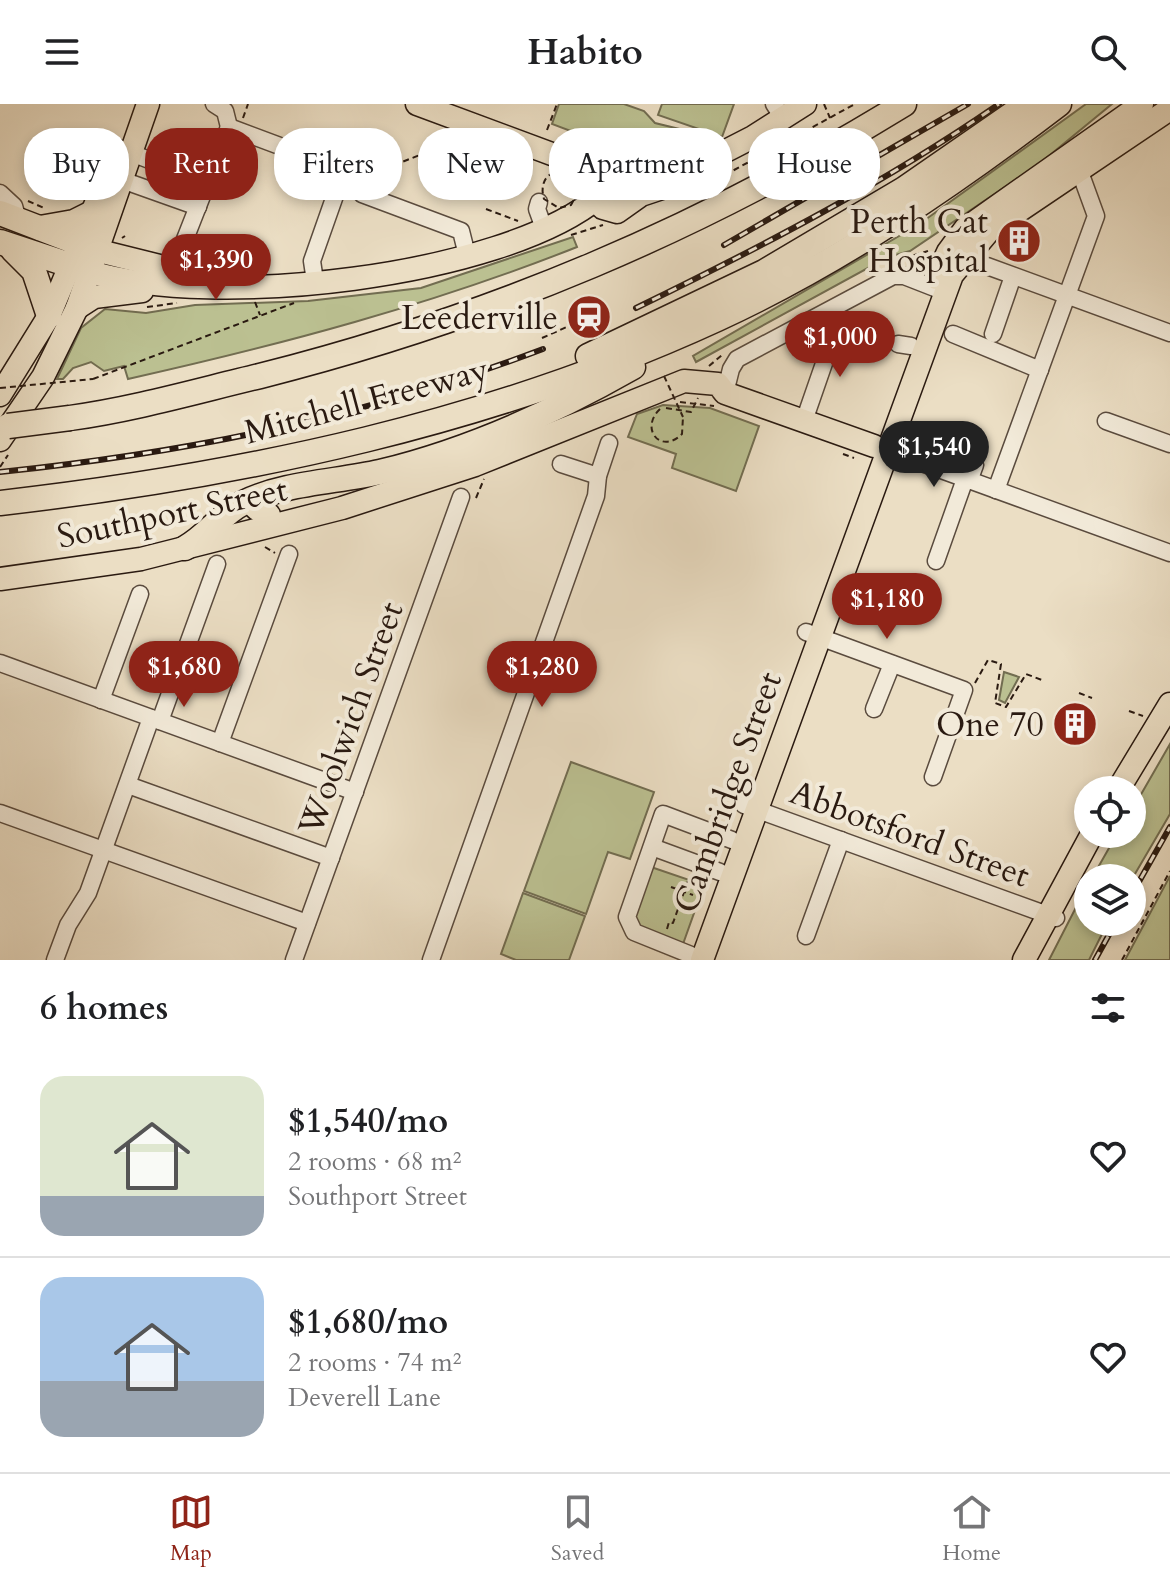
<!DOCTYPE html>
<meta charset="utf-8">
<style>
:root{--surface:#fff;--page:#f6f6f6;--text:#202124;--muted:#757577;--line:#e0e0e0;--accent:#8f2418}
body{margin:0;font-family:Cardo,serif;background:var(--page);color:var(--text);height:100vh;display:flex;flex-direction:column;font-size:30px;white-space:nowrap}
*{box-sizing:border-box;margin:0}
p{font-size:26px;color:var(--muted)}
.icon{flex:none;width:44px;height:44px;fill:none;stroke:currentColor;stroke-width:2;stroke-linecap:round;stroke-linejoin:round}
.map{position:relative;height:856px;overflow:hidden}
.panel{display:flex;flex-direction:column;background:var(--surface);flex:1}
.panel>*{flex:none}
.top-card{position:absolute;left:24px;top:24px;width:1122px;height:72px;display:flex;gap:16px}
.tools{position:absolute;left:1074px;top:672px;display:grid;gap:16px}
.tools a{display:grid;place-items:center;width:72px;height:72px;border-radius:50%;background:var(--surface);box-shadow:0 4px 12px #0003;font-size:40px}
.price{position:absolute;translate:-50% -68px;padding:0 18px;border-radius:28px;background:var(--accent);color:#fff;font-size:26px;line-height:52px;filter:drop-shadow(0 2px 4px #0008)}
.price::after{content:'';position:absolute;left:50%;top:48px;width:24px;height:18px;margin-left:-12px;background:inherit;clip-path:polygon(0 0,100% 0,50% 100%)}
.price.selected{background:#222;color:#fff}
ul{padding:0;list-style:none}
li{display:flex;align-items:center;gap:24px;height:200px;padding:0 40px}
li+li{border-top:2px solid var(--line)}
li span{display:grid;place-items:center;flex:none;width:224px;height:160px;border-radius:24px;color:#555}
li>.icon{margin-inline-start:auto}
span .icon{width:96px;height:96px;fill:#fffc;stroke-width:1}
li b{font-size:34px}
h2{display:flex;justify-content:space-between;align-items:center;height:96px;padding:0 40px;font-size:34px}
.chip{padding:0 28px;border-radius:32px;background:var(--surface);box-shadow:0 4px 12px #0003;font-size:28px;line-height:72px}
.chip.selected{background:var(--accent);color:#fff}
header{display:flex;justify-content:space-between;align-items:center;height:104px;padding:0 40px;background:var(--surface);font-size:36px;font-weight:800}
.menu{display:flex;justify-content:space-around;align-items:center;height:112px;border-top:2px solid var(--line);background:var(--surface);font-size:22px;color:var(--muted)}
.menu a{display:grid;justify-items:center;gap:4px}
.menu .selected{color:var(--accent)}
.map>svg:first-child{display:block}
</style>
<header><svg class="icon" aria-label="menu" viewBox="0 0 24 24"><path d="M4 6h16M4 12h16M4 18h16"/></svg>Habito<svg class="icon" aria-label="search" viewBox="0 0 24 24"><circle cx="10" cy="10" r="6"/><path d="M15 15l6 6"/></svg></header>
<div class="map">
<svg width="1170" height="856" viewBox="0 0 1170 856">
<rect width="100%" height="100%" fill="#ebdec4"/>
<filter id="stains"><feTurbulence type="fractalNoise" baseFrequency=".0025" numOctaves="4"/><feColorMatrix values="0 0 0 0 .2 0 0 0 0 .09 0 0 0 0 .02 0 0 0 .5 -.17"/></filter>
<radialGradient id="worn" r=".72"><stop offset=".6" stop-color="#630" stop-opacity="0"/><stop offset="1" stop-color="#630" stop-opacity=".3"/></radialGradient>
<!-- green -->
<g fill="#bbc091" stroke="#726d51" stroke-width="2">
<path d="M559,0H624L644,7L655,19L721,35L665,65L635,74L618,64L612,68L603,56L621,46L552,20Z"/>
<path d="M662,0H734L722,33L658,11Z"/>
<path d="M1086,0H1112L1039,60L910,147L888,153L696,258L693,252L918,121Z"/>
<path d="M573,133L577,143C431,201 280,241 128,275L124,262L104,267L91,258L73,264L63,275H57L81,224L105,205L146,209L195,201L308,197L421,184Z"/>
<path d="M663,301L710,304L759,322L736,387L672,364L676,350L628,333L637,310Z"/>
<path d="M1004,568L1019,573L1005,599L999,596Z"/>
<path d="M1170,640V710L1132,775L1092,774L1117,730H1132V706Z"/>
<path d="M571,658L654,688L630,755L608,748L586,810L524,787Z"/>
<path d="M651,763L704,781L683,840L638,824L633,813Z"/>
<path d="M1170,772V856H1125Z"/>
<path d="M1088,780V818H1108L1089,856H1049Z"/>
<path d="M523,789L585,812L569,856H516L501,850Z"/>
</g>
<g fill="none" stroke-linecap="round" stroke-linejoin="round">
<!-- minor casing -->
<g stroke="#5a4b3e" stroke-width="19">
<g id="minor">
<path d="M214,0L225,7L229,23"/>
<path d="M774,0L783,14"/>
<path d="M118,44L207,78"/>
<path d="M122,76L198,103"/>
<path d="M0,89L14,102L18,116"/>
<path d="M539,98L537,105L545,127"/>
<path d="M987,162L1170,229"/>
<path d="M169,167L180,148L229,23L344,66L362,90L461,127L467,151"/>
<path d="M315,177L312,157L344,66"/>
<path d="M953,230L1040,266"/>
<path d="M993,230L1013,172"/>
<path d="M898,240L911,242"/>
<path d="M725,289L731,265L737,255L893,172H904L945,188"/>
<path d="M804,317L838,219"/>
<path d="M1106,317L1170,340"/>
<path d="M878,343L1170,449"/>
<path d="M561,360L598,372"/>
<path d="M969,377L975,361"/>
<path d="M996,386L1096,112L1080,68"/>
<path d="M936,457L965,375"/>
<path d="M806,528L964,586L933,673"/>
<path d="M0,559L355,688"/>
<path d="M101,596L140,490"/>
<path d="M874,605L892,560"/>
<path d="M160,617L217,460"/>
<path d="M220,639L289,450"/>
<path d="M128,681L331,754"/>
<path d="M744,701L1056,814"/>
<path d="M0,709L307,819"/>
<path d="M652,743L720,768"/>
<path d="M806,832L841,736"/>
<path d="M691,851L634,828L627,813L663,710L732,736"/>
<path d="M55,856L68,821L88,789L151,614"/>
<path d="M294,856L461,393"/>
<path d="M431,856L596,392L598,372L609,339"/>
</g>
</g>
<!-- major casing -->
<g stroke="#2a1a11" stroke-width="25">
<g id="major">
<path d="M417,0L584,62L599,91"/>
<path d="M626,99V90L618,81L607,82L601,87L603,104L617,108L641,91L671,81L679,71L753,33L805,0"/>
<path d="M99,147L204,173"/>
<path d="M91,168C213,205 500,174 599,93"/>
<path d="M936,174L948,148L965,125L1142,0"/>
<path d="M77,204L94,193L142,187"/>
<path d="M0,291L49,212L111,63"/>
<path d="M0,336L43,273L77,204L148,0"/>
<path d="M0,475L141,455L342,404L475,361L684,277L718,280L725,289L874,342"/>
<path d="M1118,686L1170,600"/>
<path d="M702,856L952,171L989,127L1170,5"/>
<path d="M1024,856L1092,730"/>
</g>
</g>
<!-- highway casing -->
<g stroke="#2a1a11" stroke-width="27">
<g id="highway">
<path d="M0,109L99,147"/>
<path d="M40,124L74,118L94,108"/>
<path d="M0,138L91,168"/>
<path d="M13,146L34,167L49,212"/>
<path d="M588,252L764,168L904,85L1027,0"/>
<path d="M70,314C135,305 197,287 260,272C493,213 699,126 904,0"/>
<path d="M263,392L257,404L268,411"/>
<path d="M0,399C246,371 491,319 717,215C839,159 953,81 1059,0"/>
<path d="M185,444C207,432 221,410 243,399C283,379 336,378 380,368C468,347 554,308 633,263"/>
</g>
</g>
<!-- path -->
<g stroke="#2a1a11" stroke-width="2" stroke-dasharray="6 4" stroke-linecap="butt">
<path d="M824,0L830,14"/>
<path d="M243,14L248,0"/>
<path d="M547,26L557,0"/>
<path d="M621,63L625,53"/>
<path d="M366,72L461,35"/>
<path d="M681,95L855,0"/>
<path d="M28,97L44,104"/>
<path d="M486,105L518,117"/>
<path d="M571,131L603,121"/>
<path d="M122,134L125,132"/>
<path d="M885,160L928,147"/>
<path d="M255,198L260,211"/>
<path d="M147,203L177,199"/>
<path d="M542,234L589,213"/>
<path d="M709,262L722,251"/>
<path d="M93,275L294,199"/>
<path d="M680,298L714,302"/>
<path d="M666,304L691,308L698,294"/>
<path d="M660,305C639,325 661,351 682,330L683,313"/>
<path d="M843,350L854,354"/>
<path d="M0,363L8,351"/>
<path d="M476,394L484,375"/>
<path d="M265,443L275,449"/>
<path d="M975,579L988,556L1001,560L995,599L1006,603L1026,570L1042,576"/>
<path d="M1079,589L1092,594"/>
<path d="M1129,607L1143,612"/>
<path d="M671,783L693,791"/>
<path d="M667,825L669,818L673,819L689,774"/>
<path d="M1122,856L1170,767"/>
</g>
<!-- minor -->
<use href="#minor" stroke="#f2ead9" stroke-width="16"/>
<!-- major -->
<use href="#major" stroke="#ebdec4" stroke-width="22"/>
<!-- highway -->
<use href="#highway" stroke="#ebdec4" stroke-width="24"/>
<!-- rail casing -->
<g stroke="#2a1a11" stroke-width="6">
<g id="rail">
<path d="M724,141L968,0"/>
<path d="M636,204C761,143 885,79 999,0"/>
<path d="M0,368C192,348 363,313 543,245"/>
<path d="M1132,790L1170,723"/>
<path d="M1095,856L1116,818"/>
</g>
</g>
<!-- rail -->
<use href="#rail" stroke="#f2ead9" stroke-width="3" stroke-dasharray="9" stroke-linecap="butt"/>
<!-- highway-bridge casing -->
<g stroke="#2a1a11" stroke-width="27" stroke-linecap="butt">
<path id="highway-bridge" d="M8,322L70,314"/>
</g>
<!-- path-bridge -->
<g stroke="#2a1a11" stroke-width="2" stroke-dasharray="6 4" stroke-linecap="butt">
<path d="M578,88L571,101L559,104L544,95C538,75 552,62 571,70L581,85"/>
<path d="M664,272L683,313"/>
<path d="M0,284L93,275"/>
</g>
<!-- highway-bridge -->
<use href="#highway-bridge" stroke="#ebdec4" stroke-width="24"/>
</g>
<!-- icons -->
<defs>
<g id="building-disc" transform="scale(2.3)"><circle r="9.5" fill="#8f2418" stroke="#f2ead9"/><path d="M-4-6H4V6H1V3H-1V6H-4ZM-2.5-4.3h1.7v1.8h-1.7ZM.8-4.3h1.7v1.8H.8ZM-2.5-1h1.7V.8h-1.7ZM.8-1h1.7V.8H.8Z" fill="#fff"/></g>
<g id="station-disc" transform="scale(2.3)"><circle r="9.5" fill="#8f2418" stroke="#f2ead9"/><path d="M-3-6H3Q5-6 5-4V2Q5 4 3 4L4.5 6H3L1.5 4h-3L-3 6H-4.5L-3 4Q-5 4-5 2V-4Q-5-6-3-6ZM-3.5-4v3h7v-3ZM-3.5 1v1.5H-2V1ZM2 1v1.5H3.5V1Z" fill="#fff"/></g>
</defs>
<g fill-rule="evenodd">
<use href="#building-disc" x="1019" y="137"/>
<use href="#station-disc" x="589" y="213"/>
<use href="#building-disc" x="1075" y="620"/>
</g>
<g text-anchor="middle" stroke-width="8" stroke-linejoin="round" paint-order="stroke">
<!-- poi labels -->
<g font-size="34" fill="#2a1a11" stroke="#f2ead9" text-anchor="end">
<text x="988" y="129">Perth Cat<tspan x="988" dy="39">Hospital</tspan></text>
<text x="558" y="225">Leederville</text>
<text x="1044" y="632">One 70</text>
</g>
<!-- street labels -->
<g font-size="34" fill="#2a1a11" stroke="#f2ead9">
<text transform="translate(366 296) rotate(-15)" y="12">Mitchell Freeway</text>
<text transform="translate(172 408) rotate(-12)" y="12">Southport Street</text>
<text transform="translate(350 614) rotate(-70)" y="12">Woolwich Street</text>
<text transform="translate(727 688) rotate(-70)" y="12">Cambridge Street</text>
<text transform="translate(910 729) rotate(20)" y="12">Abbotsford Street</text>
</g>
</g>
<rect width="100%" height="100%" filter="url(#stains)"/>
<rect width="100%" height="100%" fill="url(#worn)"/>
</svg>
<div class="tools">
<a><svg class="icon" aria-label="locate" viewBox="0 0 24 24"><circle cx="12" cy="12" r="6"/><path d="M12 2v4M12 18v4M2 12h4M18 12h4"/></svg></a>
<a><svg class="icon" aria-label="layers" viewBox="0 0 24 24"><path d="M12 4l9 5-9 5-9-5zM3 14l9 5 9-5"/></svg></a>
</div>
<b class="price" style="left:216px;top:198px">$1,390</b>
<b class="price" style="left:840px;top:275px">$1,000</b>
<b class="price selected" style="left:934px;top:385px">$1,540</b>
<b class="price" style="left:887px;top:537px">$1,180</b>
<b class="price" style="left:184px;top:605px">$1,680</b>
<b class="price" style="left:542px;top:605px">$1,280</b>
<div class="top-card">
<a class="chip">Buy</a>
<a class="chip selected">Rent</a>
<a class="chip">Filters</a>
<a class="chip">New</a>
<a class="chip">Apartment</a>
<a class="chip">House</a>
</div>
</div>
<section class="panel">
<h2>6 homes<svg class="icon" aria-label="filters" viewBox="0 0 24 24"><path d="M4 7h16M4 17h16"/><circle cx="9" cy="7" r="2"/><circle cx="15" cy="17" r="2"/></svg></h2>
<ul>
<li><span style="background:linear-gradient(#dfe7d0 75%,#9aa5b1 0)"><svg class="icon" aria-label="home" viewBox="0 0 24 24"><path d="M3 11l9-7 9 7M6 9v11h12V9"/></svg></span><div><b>$1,540/mo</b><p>2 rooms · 68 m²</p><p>Southport Street</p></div><svg class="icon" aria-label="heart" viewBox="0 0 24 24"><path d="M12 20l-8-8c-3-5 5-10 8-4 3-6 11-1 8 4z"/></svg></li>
<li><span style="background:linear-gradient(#a9c7e8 65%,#9aa5b1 0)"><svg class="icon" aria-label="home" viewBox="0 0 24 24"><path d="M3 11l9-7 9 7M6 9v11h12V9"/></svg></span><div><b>$1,680/mo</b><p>2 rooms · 74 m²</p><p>Deverell Lane</p></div><svg class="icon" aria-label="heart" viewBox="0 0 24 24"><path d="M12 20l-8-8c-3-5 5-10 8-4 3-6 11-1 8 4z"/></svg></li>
</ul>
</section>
<nav class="menu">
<a class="selected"><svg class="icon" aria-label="map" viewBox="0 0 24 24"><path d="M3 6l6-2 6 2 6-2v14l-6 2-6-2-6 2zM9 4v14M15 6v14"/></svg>Map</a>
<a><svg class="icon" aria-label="saved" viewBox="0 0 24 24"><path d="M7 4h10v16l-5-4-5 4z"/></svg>Saved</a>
<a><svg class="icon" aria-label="home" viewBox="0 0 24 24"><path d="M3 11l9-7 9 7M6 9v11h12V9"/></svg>Home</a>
</nav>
